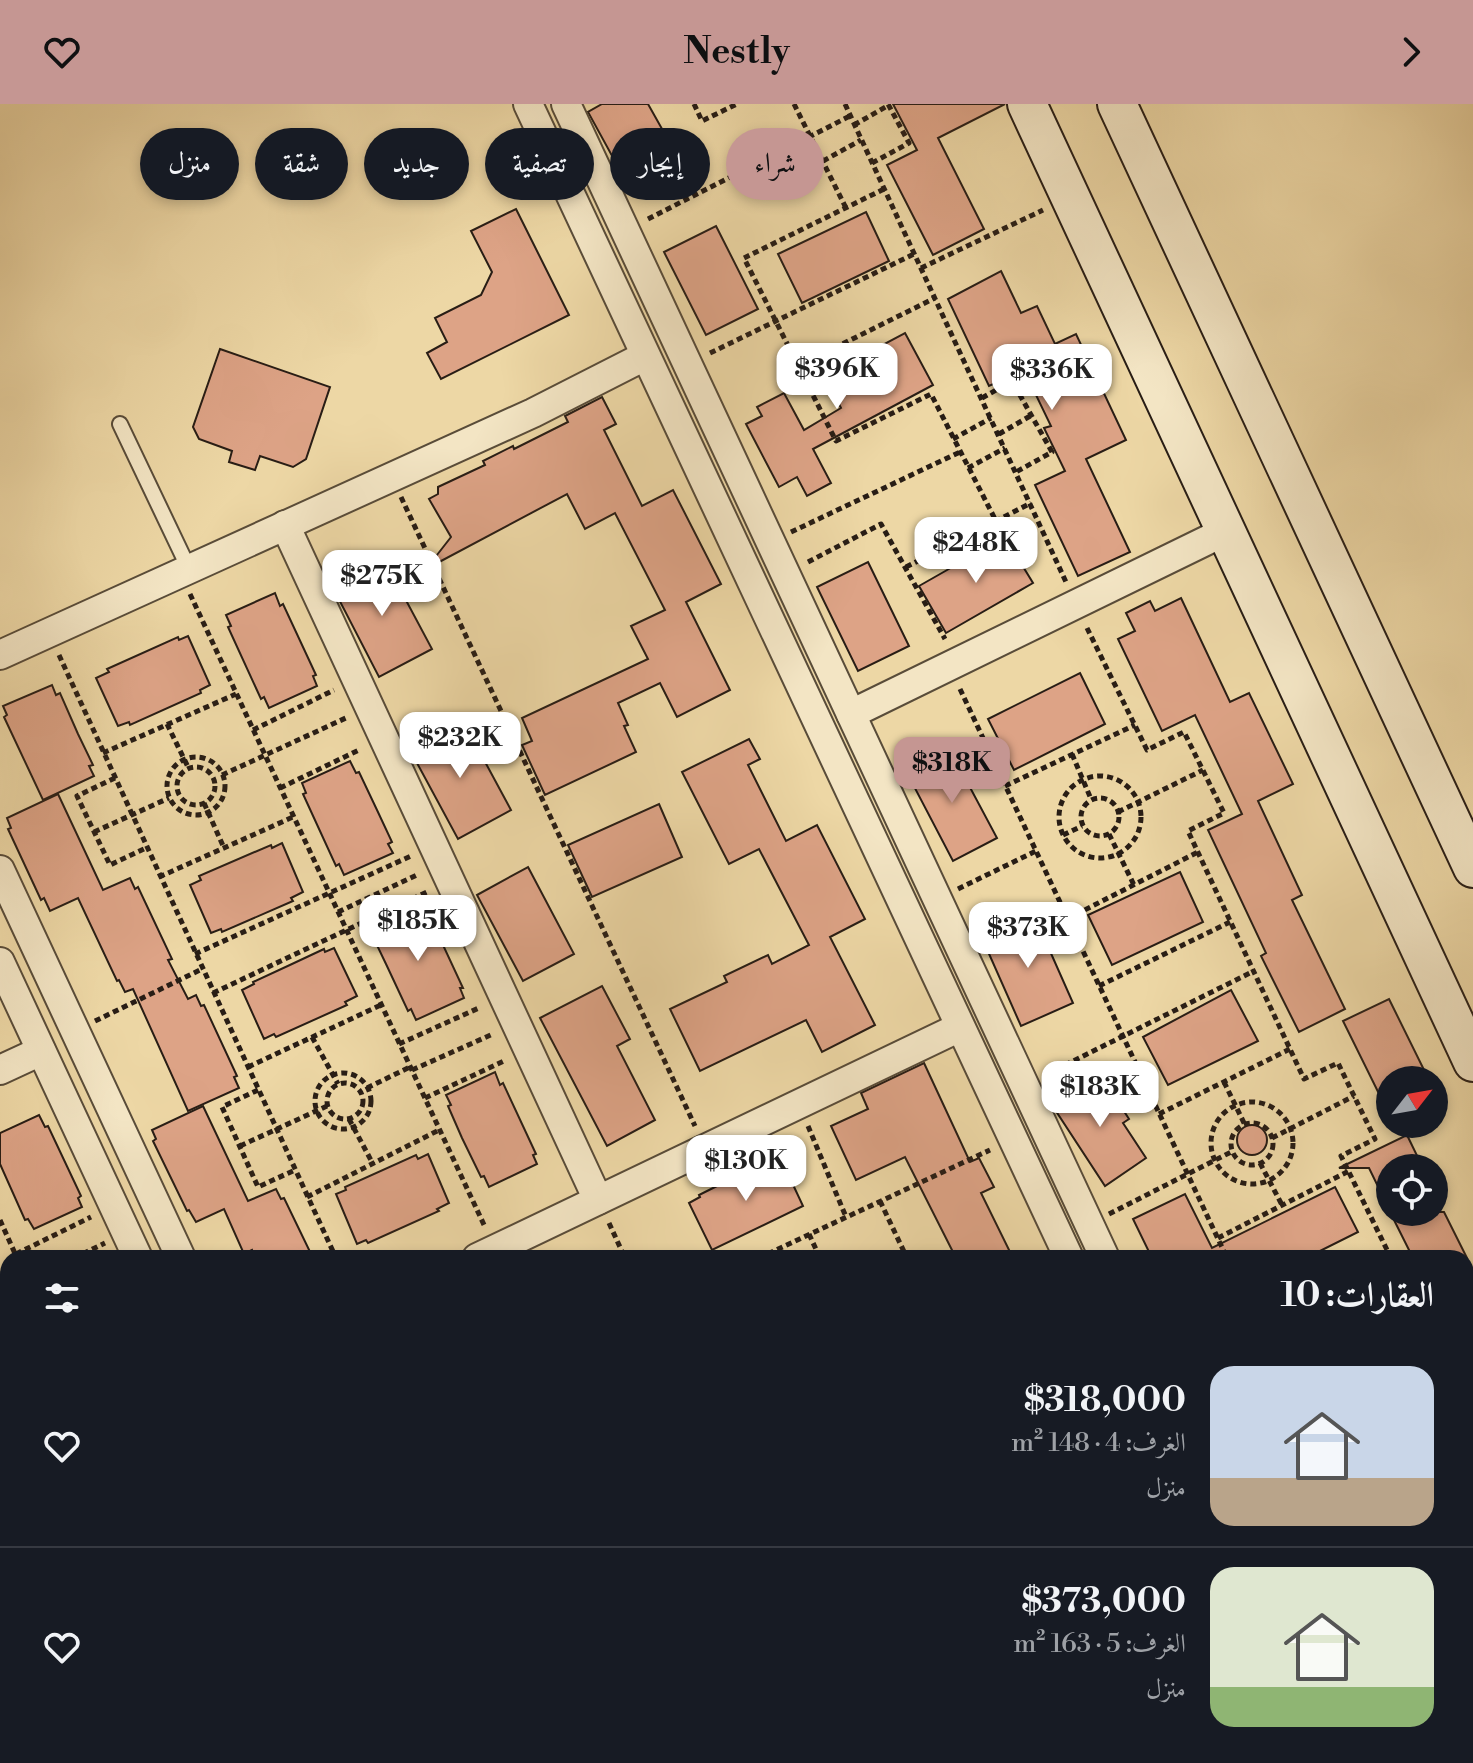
<!DOCTYPE html>
<html lang="ar">
<meta charset="utf-8">
<style>
:root{--surface:#171b24;--page:#20242c;--text:#f1f3f6;--muted:#9ea1a6;--line:#363941;--accent:#c59692}
body{margin:0;font-family:"Libre Bodoni",Amiri,serif;background:var(--page);color:var(--text);direction:rtl;height:100vh;display:flex;flex-direction:column;font-size:30px;white-space:nowrap}
*{box-sizing:border-box;margin:0}
p{font-size:26px;color:var(--muted)}
.icon{flex:none;width:44px;height:44px;fill:none;stroke:currentColor;stroke-width:2;stroke-linecap:round;stroke-linejoin:round}
.map{position:relative;flex:1;overflow:hidden;direction:ltr}
.side{position:absolute;left:0px;top:1146px;width:1474px;height:514px;display:flex;flex-direction:column;background:var(--surface);border-radius:24px 24px 0 0;box-shadow:0 4px 12px #0003;direction:rtl}
.side>*{flex:none}
.banner{position:absolute;left:24px;top:24px;width:800px;height:72px;direction:rtl;display:flex;gap:16px}
.needle{width:52px;rotate:59deg}
.fabs{position:absolute;left:1376px;top:962px;display:grid;gap:16px}
.fabs a{display:grid;place-items:center;width:72px;height:72px;border-radius:50%;background:var(--surface);box-shadow:0 4px 12px #0003;font-size:40px}
.price{position:absolute;translate:-50% -68px;padding:0 18px;border-radius:16px;background:#fff;color:#222;font-size:26px;line-height:52px;filter:drop-shadow(0 2px 4px #0008)}
.price::after{content:'';position:absolute;left:50%;top:48px;width:24px;height:18px;margin-left:-12px;background:inherit;clip-path:polygon(0 0,100% 0,50% 100%)}
.price.selected{background:var(--accent);color:#111}
ul{padding:0;list-style:none}
li{display:flex;align-items:center;gap:24px;height:200px;padding:0 40px}
li+li{border-top:2px solid var(--line)}
li span{display:grid;place-items:center;flex:none;width:224px;height:160px;border-radius:24px;color:#555}
li>.icon{margin-inline-start:auto}
span .icon{width:96px;height:96px;fill:#fffc;stroke-width:1}
li b{font-size:34px}
h2{display:flex;justify-content:space-between;align-items:center;height:96px;padding:0 40px;font-size:34px}
.chip{padding:0 28px;border-radius:36px;background:var(--surface);box-shadow:0 4px 12px #0003;font-size:28px;line-height:72px}
.chip.selected{background:var(--accent);color:#111}
header{display:flex;justify-content:space-between;align-items:center;height:104px;padding:0 40px;background:var(--accent);color:#111;font-size:36px;font-weight:800}
.map>svg:first-child{display:block}
</style>
<header><svg class="icon" aria-label="forward" viewBox="0 0 24 24"><path d="M9 5l7 7-7 7"/></svg>Nestly<svg class="icon" aria-label="heart" viewBox="0 0 24 24"><path d="M12 20l-8-8c-3-5 5-10 8-4 3-6 11-1 8 4z"/></svg></header>
<div class="map">
<svg width="1473" height="1659" viewBox="0 0 1473 1659">
<rect width="100%" height="100%" fill="#edd7a5"/>
<filter id="stains"><feTurbulence type="fractalNoise" baseFrequency=".0025" numOctaves="4"/><feColorMatrix values="0 0 0 0 .2 0 0 0 0 .09 0 0 0 0 .02 0 0 0 .5 -.17"/></filter>
<radialGradient id="worn" r=".72"><stop offset=".6" stop-color="#630" stop-opacity="0"/><stop offset="1" stop-color="#630" stop-opacity=".3"/></radialGradient>
<!-- building -->
<g fill="#dda386" stroke="#281d15" stroke-width="2">
<path d="M602,0H648L684,64L634,92L588,8Z"/>
<path d="M893,0H1005L938,34L984,125L933,151L887,61L917,46Z"/>
<path d="M516,105L569,211L441,275L427,249L447,238L435,214L481,191L492,168L471,127Z"/>
<path d="M866,108L889,157L802,199L778,150Z"/>
<path d="M716,122L758,205L706,231L664,148Z"/>
<path d="M1001,167L1021,209L1037,202L1055,240L1076,230L1126,336L1086,355L1130,448L1078,472L1035,381L1065,367L1044,324L1051,322L1024,266L989,282L948,195Z"/>
<path d="M905,229L933,281L813,345L831,379L807,392L797,373L779,383L746,320L762,312L757,303L784,289L804,326L841,304L824,272Z"/>
<path d="M220,245L330,283L306,355L293,363L260,352L255,366L229,358L232,347L199,335L193,323Z"/>
<path d="M602,293L616,320L604,326L642,402L673,386L721,480L686,498L730,586L677,613L660,579L618,599L628,621L624,622L636,648L545,691L522,641L532,637L522,614L648,555L631,522L665,506L615,409L585,425L567,390L426,465L451,433L429,395L438,390V383L485,361L483,357L513,342L514,345L568,318L565,312Z"/>
<path d="M1005,433L1033,479L946,529L919,482Z"/>
<path d="M384,455L432,545L379,573L332,482Z"/>
<path d="M868,458L909,542L858,567L817,483Z"/>
<path d="M275,489L280,502L283,500L316,571L313,572L317,582L269,604L264,593L261,595L228,523L231,522L226,511Z"/>
<path d="M1181,494L1230,598L1249,589L1293,680L1258,697L1302,791L1292,796L1345,905L1299,928L1261,852L1266,849L1208,726L1242,710L1195,611L1162,627L1118,535L1135,527L1126,509L1150,497L1155,507Z"/>
<path d="M188,532L210,581L200,586L201,589L130,621L129,618L118,622L96,574L109,568L107,565L178,533L179,536Z"/>
<path d="M1080,569L1105,620L1014,666L988,615Z"/>
<path d="M52,581L56,591L60,589L78,630L93,661L89,662L94,672L43,696L4,613L7,611L3,602Z"/>
<path d="M463,617L511,706L458,735L410,646Z"/>
<path d="M749,635L760,655L748,661L786,737L817,721L865,815L830,833L875,921L822,948L806,916L700,967L670,905L727,878L724,872L768,851L772,860L809,841L759,745L729,760L682,668Z"/>
<path d="M949,644L997,734L953,757L907,669Z"/>
<path d="M350,657L356,669L359,668L377,706L392,738L388,740L393,749L344,771L339,760L336,762L303,690L306,689L302,679Z"/>
<path d="M58,690L103,786L130,774L135,785L138,783L172,855L168,856L188,895L196,891L201,902L204,901L237,972L234,973L239,984L188,1007L133,885L125,888L119,876L117,877L78,794L50,807L44,794L41,796L8,725L11,724L7,714Z"/>
<path d="M659,700L682,753L592,793L568,741Z"/>
<path d="M282,739L303,788L291,794L293,797L222,828L221,825L211,829L190,781L201,776L199,772L271,741L272,744Z"/>
<path d="M528,763L574,850L523,877L477,791Z"/>
<path d="M1180,768L1203,818L1112,861L1088,811Z"/>
<path d="M421,802L427,814L430,813L463,884H460L464,894L416,916L411,905L408,907L386,860L374,835L378,834L373,824Z"/>
<path d="M1034,811L1073,899L1021,922L982,834Z"/>
<path d="M334,844L357,892L345,898L347,901L276,933L274,930L264,935L242,886L254,880L253,878L292,860L324,845L325,848Z"/>
<path d="M602,882L630,935L617,942L655,1016L607,1042L540,914Z"/>
<path d="M1231,886L1258,937L1168,981L1143,933Z"/>
<path d="M1389,895L1429,976H1390V1012L1343,917Z"/>
<path d="M924,959L970,1058L979,1054L994,1083L981,1089L1013,1154H956L905,1053L856,1076L831,1022L868,1005L861,989Z"/>
<path d="M495,968L500,981L503,979L536,1050L533,1051L537,1060L489,1083L484,1072L481,1073L462,1034L448,1002L451,1001L446,991Z"/>
<path d="M1100,970L1129,1015L1123,1019L1146,1054L1105,1082L1052,1001Z"/>
<path d="M203,1002L248,1097L276,1085L281,1095L284,1094L313,1154H255L252,1146L244,1150L224,1105L196,1118L189,1106L187,1107L153,1037L156,1035L152,1026Z"/>
<path d="M39,1011L45,1023L48,1022L81,1092L78,1094L82,1103L34,1125L28,1115L25,1116L0,1060V1029Z"/>
<circle cx="1252" cy="1036" r="15"/>
<path d="M1407,1031L1423,1064H1390V1107L1369,1064H1339Z"/>
<path d="M428,1050L449,1099L437,1105L439,1107L368,1139L366,1136L357,1140L336,1090L346,1086L345,1083L416,1051L418,1055Z"/>
<path d="M781,1055L803,1102L712,1146L689,1099L700,1093L699,1091L729,1076L771,1056L772,1059Z"/>
<path d="M1335,1083L1358,1128L1306,1154H1152L1133,1115L1185,1090L1212,1144Z"/>
<path d="M1390,1108H1444L1467,1154H1413Z"/>
</g>
<g fill="none" stroke-linecap="round" stroke-linejoin="round">
<!-- lane casing -->
<g stroke="#594c39" stroke-width="18">
<path id="lane" d="M120,320L190,467"/>
</g>
<!-- street casing -->
<g stroke="#594c39" stroke-width="32">
<g id="street">
<path d="M528,0L1069,1154"/>
<path d="M566,0L1105,1154"/>
<path d="M285,421L598,1096"/>
<path d="M0,551L533,309L645,252"/>
<path d="M851,610L1226,427"/>
<path d="M0,766L181,1154"/>
<path d="M0,858L138,1154"/>
<path d="M0,966L41,947"/>
<path d="M477,1154L960,923"/>
<path d="M1466,1572L1473,1569"/>
<path d="M1466,1629L1473,1626"/>
<path d="M375,1652L379,1659"/>
<path d="M416,1652L419,1659"/>
<path d="M1279,1659L1294,1652"/>
<path d="M1401,1659L1416,1652"/>
</g>
</g>
<!-- secondary casing -->
<g stroke="#281d15" stroke-width="42">
<g id="secondary">
<path d="M1027,0L1473,958"/>
<path d="M1117,0L1473,764"/>
</g>
</g>
<!-- path -->
<g stroke="#281d15" stroke-width="5" stroke-dasharray="6 4" stroke-linecap="butt">
<path d="M694,0L702,17L737,0"/>
<path d="M794,0L846,104"/>
<path d="M845,0L1066,478"/>
<path d="M854,21L889,1"/>
<path d="M823,57L861,36"/>
<path d="M872,59L909,39L888,0"/>
<path d="M884,85L744,154L836,337L931,290L996,417"/>
<path d="M648,115L850,12"/>
<path d="M921,164L1043,106"/>
<path d="M710,249L914,150"/>
<path d="M798,262L935,194"/>
<path d="M982,294L1012,277L1052,348L1016,368"/>
<path d="M999,330L1032,311"/>
<path d="M953,335L991,314"/>
<path d="M968,364L1005,344"/>
<path d="M401,393L695,1022"/>
<path d="M791,428L960,348"/>
<path d="M808,458L881,420L945,535"/>
<path d="M906,463L1031,399"/>
<path d="M190,490L485,1123"/>
<path d="M1087,524L1147,646L1184,628L1224,709L1188,727L1304,975L1338,959L1375,1035L1341,1052L1391,1154"/>
<path d="M59,551L336,1154"/>
<path d="M960,585L1227,1154"/>
<path d="M167,620L189,665"/>
<path d="M253,626L334,586"/>
<path d="M103,649L236,590"/>
<path d="M1072,650L1091,695"/>
<circle cx="196" cy="682" r="29"/>
<circle cx="196" cy="682" r="19"/>
<path d="M222,671L348,613"/>
<circle cx="1100" cy="713" r="41"/>
<path d="M115,674L77,692L110,761L146,744"/>
<path d="M1005,682L1135,621"/>
<path d="M280,684L361,645"/>
<circle cx="1100" cy="713" r="19"/>
<path d="M204,699L224,744"/>
<path d="M1118,708L1203,666"/>
<path d="M94,728L169,694"/>
<path d="M1109,730L1134,781"/>
<path d="M1063,731L1082,722"/>
<path d="M159,773L293,713"/>
<path d="M958,785L1036,747"/>
<path d="M338,808L419,770"/>
<path d="M1067,815L1198,748"/>
<path d="M195,850L411,752"/>
<path d="M1099,882L1230,818"/>
<path d="M213,889L427,788"/>
<path d="M95,917L202,865"/>
<path d="M312,933L338,980"/>
<path d="M399,940L481,903"/>
<path d="M248,963L381,901"/>
<path d="M412,966L493,930"/>
<circle cx="343" cy="997" r="28"/>
<path d="M1047,970L1254,867"/>
<path d="M1224,978L1245,1021"/>
<circle cx="345" cy="997" r="18"/>
<path d="M367,984L410,963"/>
<path d="M258,986L222,1003L258,1083L295,1066"/>
<path d="M425,994L506,956"/>
<circle cx="1252" cy="1039" r="41"/>
<path d="M1159,1010L1290,945"/>
<path d="M349,1015L373,1060"/>
<circle cx="1252" cy="1040" r="21"/>
<path d="M808,1022L846,1113"/>
<path d="M1272,1034L1354,992"/>
<path d="M240,1042L327,1002"/>
<path d="M1260,1059L1282,1101"/>
<path d="M307,1093L439,1026"/>
<path d="M880,1097L907,1154"/>
<path d="M1109,1110L1233,1047"/>
<path d="M0,1116L17,1154"/>
<path d="M609,1119L625,1154"/>
<path d="M809,1130L820,1154"/>
<path d="M1218,1134L1349,1067"/>
<path d="M16,1150L91,1113"/>
<path d="M74,1154L105,1139"/>
<path d="M759,1154L990,1046"/>
<path d="M1382,1154L1389,1150"/>
<path d="M0,1189L8,1185"/>
<path d="M0,1245L8,1242"/>
<path d="M1466,1287L1473,1283"/>
<path d="M1466,1323L1470,1320L1473,1325"/>
<path d="M0,1398L8,1397"/>
<path d="M1466,1415L1473,1412"/>
<path d="M0,1451L8,1468"/>
<path d="M8,1556L2,1559L8,1571"/>
<path d="M94,1652L97,1659"/>
<path d="M247,1652L251,1659"/>
<path d="M481,1652L485,1659"/>
<path d="M651,1652L654,1659"/>
<path d="M861,1652L865,1659"/>
<path d="M902,1652L905,1659"/>
<path d="M292,1659L306,1652"/>
<path d="M600,1659L615,1652"/>
<path d="M918,1659L932,1652"/>
</g>
<!-- lane -->
<use href="#lane" stroke="#f3e5c4" stroke-width="14"/>
<!-- street -->
<use href="#street" stroke="#f3e5c4" stroke-width="28"/>
<!-- secondary -->
<use href="#secondary" stroke="#f3e5c4" stroke-width="38"/>
</g>
<rect width="100%" height="100%" filter="url(#stains)"/>
<rect width="100%" height="100%" fill="url(#worn)"/>
</svg>
<div class="fabs">
<a><svg class="needle" viewBox="-14 -14 28 28"><path d="M0-13l5 13h-10z" fill="#e53935"/><path d="M0 13l5-13h-10z" fill="#9ea1a6"/></svg></a>
<a><svg class="icon" aria-label="locate" viewBox="0 0 24 24"><circle cx="12" cy="12" r="6"/><path d="M12 2v4M12 18v4M2 12h4M18 12h4"/></svg></a>
</div>
<b class="price" style="left:837px;top:307px">$396K</b>
<b class="price" style="left:1052px;top:308px">$336K</b>
<b class="price" style="left:976px;top:481px">$248K</b>
<b class="price" style="left:382px;top:514px">$275K</b>
<b class="price" style="left:460px;top:676px">$232K</b>
<b class="price selected" style="left:952px;top:701px">$318K</b>
<b class="price" style="left:418px;top:859px">$185K</b>
<b class="price" style="left:1028px;top:866px">$373K</b>
<b class="price" style="left:1100px;top:1025px">$183K</b>
<b class="price" style="left:746px;top:1099px">$130K</b>
<div class="banner">
<a class="chip selected">شراء</a>
<a class="chip">إيجار</a>
<a class="chip">تصفية</a>
<a class="chip">جديد</a>
<a class="chip">شقة</a>
<a class="chip">منزل</a>
</div>
<section class="side">
<h2>العقارات: 10<svg class="icon" aria-label="filters" viewBox="0 0 24 24"><path d="M4 7h16M4 17h16"/><circle cx="9" cy="7" r="2"/><circle cx="15" cy="17" r="2"/></svg></h2>
<ul>
<li><span style="background:linear-gradient(#c9d6e8 70%,#b9a48a 0)"><svg class="icon" aria-label="home" viewBox="0 0 24 24"><path d="M3 11l9-7 9 7M6 9v11h12V9"/></svg></span><div><b>$318,000</b><p>الغرف: 4 · 148 m²</p><p>منزل</p></div><svg class="icon" aria-label="heart" viewBox="0 0 24 24"><path d="M12 20l-8-8c-3-5 5-10 8-4 3-6 11-1 8 4z"/></svg></li>
<li><span style="background:linear-gradient(#dfe7d0 75%,#8fb573 0)"><svg class="icon" aria-label="home" viewBox="0 0 24 24"><path d="M3 11l9-7 9 7M6 9v11h12V9"/></svg></span><div><b>$373,000</b><p>الغرف: 5 · 163 m²</p><p>منزل</p></div><svg class="icon" aria-label="heart" viewBox="0 0 24 24"><path d="M12 20l-8-8c-3-5 5-10 8-4 3-6 11-1 8 4z"/></svg></li>
</ul>
</section>
</div>
